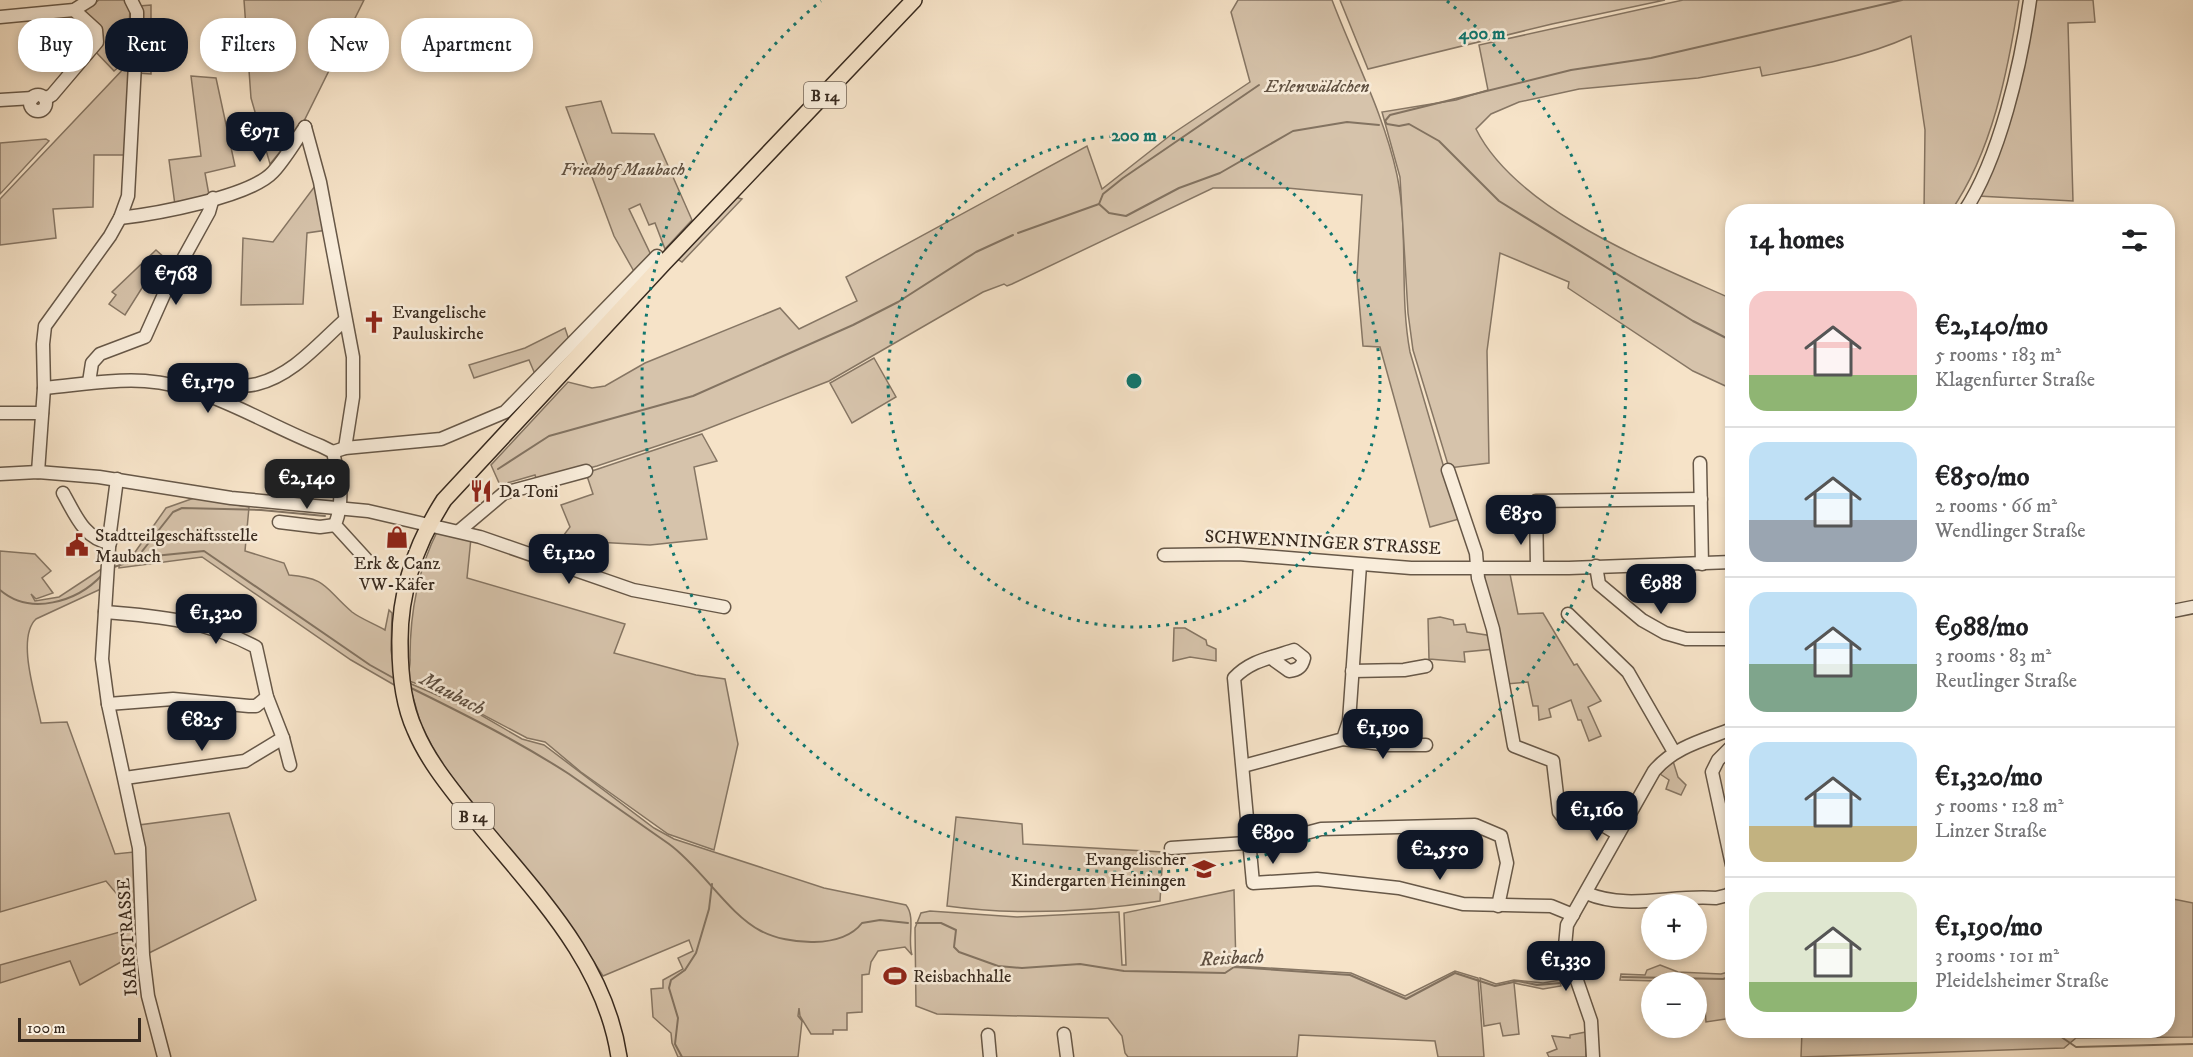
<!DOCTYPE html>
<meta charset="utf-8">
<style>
:root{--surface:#fff;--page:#f6f6f6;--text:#202124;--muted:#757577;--line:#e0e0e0;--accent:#111827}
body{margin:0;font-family:"IM FELL DW Pica",serif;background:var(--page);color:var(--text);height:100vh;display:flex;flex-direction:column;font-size:22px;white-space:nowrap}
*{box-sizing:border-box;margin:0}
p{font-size:20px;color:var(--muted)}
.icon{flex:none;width:33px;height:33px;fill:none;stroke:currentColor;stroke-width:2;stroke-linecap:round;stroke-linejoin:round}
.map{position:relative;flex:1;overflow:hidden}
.side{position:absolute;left:1725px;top:204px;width:450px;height:834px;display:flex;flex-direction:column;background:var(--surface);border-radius:24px;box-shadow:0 3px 9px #0003}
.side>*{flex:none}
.top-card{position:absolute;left:18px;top:18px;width:570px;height:54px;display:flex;gap:12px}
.controls{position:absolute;left:1641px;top:894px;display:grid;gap:12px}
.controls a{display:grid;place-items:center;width:66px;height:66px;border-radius:50%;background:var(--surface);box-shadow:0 3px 9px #0003;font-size:30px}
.scale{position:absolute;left:18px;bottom:15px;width:123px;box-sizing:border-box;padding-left:6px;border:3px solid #37291e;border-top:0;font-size:16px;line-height:21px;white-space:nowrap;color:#37291e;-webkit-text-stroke:4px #f9eddb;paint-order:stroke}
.price{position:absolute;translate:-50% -51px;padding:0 14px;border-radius:12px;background:var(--accent);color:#fff;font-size:20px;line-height:39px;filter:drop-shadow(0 2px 3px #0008)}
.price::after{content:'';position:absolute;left:50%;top:36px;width:18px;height:14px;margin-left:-9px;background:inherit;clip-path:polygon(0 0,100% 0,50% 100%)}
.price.current{background:#222;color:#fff}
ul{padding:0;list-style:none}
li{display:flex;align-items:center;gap:18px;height:150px;padding:0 24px}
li+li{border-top:2px solid var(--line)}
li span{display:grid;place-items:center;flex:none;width:168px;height:120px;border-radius:18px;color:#555}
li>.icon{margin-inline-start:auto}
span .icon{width:72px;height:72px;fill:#fffc;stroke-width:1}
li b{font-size:26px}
h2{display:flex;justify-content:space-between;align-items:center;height:72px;padding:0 24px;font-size:26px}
.chip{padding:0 21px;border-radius:24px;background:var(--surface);box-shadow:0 3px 9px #0003;font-size:21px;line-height:54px}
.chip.current{background:var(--accent);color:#fff}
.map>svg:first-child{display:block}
</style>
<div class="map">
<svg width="2193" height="1057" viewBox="0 0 2193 1057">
<rect width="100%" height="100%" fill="#f6e3c8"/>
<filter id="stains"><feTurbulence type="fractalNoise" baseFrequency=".00333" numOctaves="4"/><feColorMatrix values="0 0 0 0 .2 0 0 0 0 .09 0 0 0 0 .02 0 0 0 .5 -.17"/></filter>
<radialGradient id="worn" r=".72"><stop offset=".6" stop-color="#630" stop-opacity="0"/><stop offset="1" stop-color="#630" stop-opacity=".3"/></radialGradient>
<!-- green -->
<g fill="#d6c3ab" stroke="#867664" stroke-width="1.5">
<path d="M99,0H126L130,6L128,59L114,71L94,50L102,32L84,11Z"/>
<path d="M244,0H364L302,125L270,164L251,98Z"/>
<path d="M1238,0H1332C1354,58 1384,114 1397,175C1409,233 1399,294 1410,352L1459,519L1430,527L1380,347L1363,346L1357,277L1362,195L1287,188H1213L1012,284L1007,286L1004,284L983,292L829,381L699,432L597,466L537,482L535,475L500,485L491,465L568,382L592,388L605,386L645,363L780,308L799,329L857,301L846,277L1087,146L1102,189L1172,134L1250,82L1231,12Z"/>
<path d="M1340,0H1665L1552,24L1368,69Z"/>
<path d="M1683,0H2019C2008,71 1992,152 1951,211H1924L1925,130L1911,36C1865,57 1812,67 1762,76L1760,67L1698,78L1579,89L1519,102L1491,114L1476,129C1517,211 1652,263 1732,299V389L1693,371L1568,288L1569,282L1500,253L1487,351L1489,463L1449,468L1413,350L1408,313L1400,177L1382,112L1456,100L1488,90L1479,45Z"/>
<path d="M2033,0H2093L2095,22L2068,23L2073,201L1978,196Z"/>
<path d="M151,5V74L137,73L139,6Z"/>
<path d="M129,63L126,155H94L93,207L53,209L56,238L0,245V199Z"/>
<path d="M191,76L216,78L235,166L205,173L209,195L175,205L169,160L201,156Z"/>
<path d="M601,101L612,133L654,134L692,220L665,249L655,223L649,225L640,204L629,209L651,255L636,275L614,236L566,107Z"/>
<path d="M46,139L49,141L0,194V143Z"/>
<path d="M318,182L327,230L307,233L303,304L241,305L243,238L273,242Z"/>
<path d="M735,197L742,199L682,262L676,258Z"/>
<path d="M156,250L166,259L147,280L125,315L109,304L116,295L112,292Z"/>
<path d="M565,328L570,343L537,379L529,360L474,378L469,365L525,348Z"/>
<path d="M874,358L896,397L852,423L830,383Z"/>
<path d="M702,434L717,461L694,467L707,539L650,545L560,540L570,527L561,505L593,494L586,473Z"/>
<path d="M194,498L249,507L245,551L284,563L289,575C328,578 325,589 352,612C361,619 375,624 385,630L389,610L392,613L391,650L396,686L351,660L202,557L119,568V559L133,555L166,508Z"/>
<path d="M438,530L471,538L467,578L625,624L614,653L696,675L725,679L738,744L714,850L668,834L581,772L545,742L527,738L440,692L409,681C407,672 411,666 410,658C410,614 417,571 438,530Z"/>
<path d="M0,551L35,554L51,571L42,578L53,593L36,599L31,594L35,601L59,597L103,568V588L36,619C16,638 36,697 41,723L67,722L115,854L134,852L137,953L80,985L70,961L0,983V965L131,929L132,912L106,881L0,912Z"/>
<path d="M1484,574H1510L1518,614L1543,613L1574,665L1577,664L1601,701L1588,707L1601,736L1589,741L1581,720H1578L1571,700L1549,709L1551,717L1539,720L1538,706H1533L1528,682L1506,684Z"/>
<path d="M1440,617L1453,620L1454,625L1465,624L1467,632L1493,636L1495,649L1464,652L1465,662L1429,659L1428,619Z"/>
<path d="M1174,628H1185L1206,640L1207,645L1216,649V661L1190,657L1173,661Z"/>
<path d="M409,683L474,711L522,739L544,745L654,828L674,839L824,888L906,905C916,917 907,940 912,955L905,947L878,951L871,962L869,974L862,975V1012L847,1013V1030H833V1034H811L800,1016L799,1008L798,1016L802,1021L798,1057H678L672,1043L671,1033L653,1017L651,989L663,988V980L683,969L678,958L693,951L689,940L603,976L588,953L439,760L421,725Z"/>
<path d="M1673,761L1678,777L1686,785L1681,795L1666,789L1669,780L1660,774Z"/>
<path d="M229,813L256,900L145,955L139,825Z"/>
<path d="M956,817L1022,824L1023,844L1163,852L1160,901C1089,912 1018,916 947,906Z"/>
<path d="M1234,890L1236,966L1351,973L1405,996L1455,971L1478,978L1484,1057H1438L1435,1041L1299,1035L1297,1057H1128L1125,1053L1122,1036L1108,1018L937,1014L916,1006L915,928L921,913L930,911L1017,917L1119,912L1122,965H1126L1124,913Z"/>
<path d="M2168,898L2193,903V1037L2076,1038L2064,1048L1801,1057L1802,1031L2168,1030Z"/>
<path d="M1660,965L1678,972L1721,974L1732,971V1018L1706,1022L1705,1009H1697L1696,982L1620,980L1621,974L1645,975L1647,970Z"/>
<path d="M1480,978L1496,984L1514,980L1543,983L1560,980L1561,986L1543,989L1514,983L1519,1034L1503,1036L1500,1023L1484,1026Z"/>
<path d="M1586,1032V1057H1549L1547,1053L1557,1049L1552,1036L1570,1038V1035Z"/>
</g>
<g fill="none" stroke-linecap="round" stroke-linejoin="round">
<!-- stream -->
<g stroke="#837361" stroke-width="2">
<path d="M1099,204L1103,194L1123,178L1259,85"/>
<path d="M1018,233L1099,204L1109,213L1126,216L1179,188L1220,173L1293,131L1347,122L1379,125"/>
<path d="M1732,341L1693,321L1499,201L1439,141L1409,124L1399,126L1387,124L1385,121L1390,115L1571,70L1651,58L1902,0"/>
<path d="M498,469L549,436L693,396L853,325L898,302L976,252L1013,235"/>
<path d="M136,559L173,512L182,508L261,510L325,516"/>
<path d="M114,567L144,557L204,551L370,665L397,680"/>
<path d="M0,590C30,616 77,602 102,575"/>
<path d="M409,687C464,714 518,741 569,774C602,797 636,821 669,844C702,868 728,914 761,931C788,945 842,949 862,923L880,920L908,923"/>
<path d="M916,923H941L956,930L954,947L959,952L998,966L1022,968L1080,964L1124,971L1225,973L1234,967L1350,975L1406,999L1455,973L1495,986L1518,981L1537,985L1561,983"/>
<path d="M1622,977L1723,979L1732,976"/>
<path d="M1562,983L1568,982"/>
<path d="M2051,1030L2076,1047L2193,1044"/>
<path d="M682,1057L675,1044L678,1018L669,988L671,980L685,970L696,953L709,909L712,884"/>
</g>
<!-- minor casing -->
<g stroke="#675848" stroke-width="15">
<g id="minor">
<path d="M0,17L74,10L90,0"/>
<circle cx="38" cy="103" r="8"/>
<path d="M45,99L52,95L97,42L96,30L74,10"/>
<path d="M0,100L33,98"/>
<path d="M305,127L320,182L353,357V397L345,448"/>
<path d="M1964,212C2000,158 2021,64 2030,0"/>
<path d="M120,218C155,214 250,197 273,172C285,159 295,142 305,127"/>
<path d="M89,382L92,363L100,354L145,337L166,290L209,212L213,198"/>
<path d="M44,388C78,385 111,379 145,381C208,385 264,424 321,446L333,452C339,479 345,498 335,525L366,559"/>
<path d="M198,392C220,382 236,389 257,384C293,375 318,344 345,320"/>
<path d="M0,413H42"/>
<path d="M333,452L345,448L441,439L505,412L657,256"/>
<path d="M1700,463L1702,564"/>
<path d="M1448,470L1476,553L1478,578L1493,629L1514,746L1553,761L1559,812L1562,816L1596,821L1618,834"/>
<path d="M38,472L44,388L43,344L45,326L110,236L120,218L128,196L137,26V12L131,0"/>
<path d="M0,474L38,472L99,477L231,498L368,511L480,537L633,590L724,607"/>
<path d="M117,479L110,532L102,659L108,704L139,848L143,955L148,996L164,1057"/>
<path d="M63,493C75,514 84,539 110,543"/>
<path d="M279,522L320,527L335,525"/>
<path d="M459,531L504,493L586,471"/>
<path d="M1164,555L1238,554L1411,568H1569L1732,562"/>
<path d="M1596,566L1599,584L1642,620L1665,633L1686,639H1732"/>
<path d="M1537,567L1536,501L1701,499"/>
<path d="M105,612C158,616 208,621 256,647L267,697L283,738L290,765"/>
<path d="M2168,612L2193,607"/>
<path d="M1568,614L1628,672L1674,752"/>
<path d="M1271,658L1289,671C1298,670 1302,667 1304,658L1294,650C1271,658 1251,660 1234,678L1253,883L1317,879L1399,888L1463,904L1551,906L1573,915"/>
<path d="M1352,671L1404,670L1426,666"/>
<path d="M108,704L173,699L249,706H256L267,697"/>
<path d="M1343,739L1388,745H1426"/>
<path d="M1732,746L1718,760L1712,772L1732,865"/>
<path d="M1243,766L1343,739L1349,721L1360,565"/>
<path d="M125,778L245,761L283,738"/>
<path d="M1171,848L1276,841L1321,829L1475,825L1501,836L1507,863L1498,906"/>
<path d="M1586,893C1629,911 1672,894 1716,898L1728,895L1732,891"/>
<path d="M1064,1034L1067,1057"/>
<path d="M988,1035L990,1057"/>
<path d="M1593,1057L1591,1021L1565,946L1567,925L1654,771C1674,747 1704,740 1732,729"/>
</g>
</g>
<!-- major casing -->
<g stroke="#37291e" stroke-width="18">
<path id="major" d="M619,1057C604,956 528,886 467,809C448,785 427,759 415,730C403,704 400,673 400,645C399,592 415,545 444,500L664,263L914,0"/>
</g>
<!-- minor -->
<use href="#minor" stroke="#f9eddb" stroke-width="12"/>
<!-- major -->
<use href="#major" stroke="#f6e3c8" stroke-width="15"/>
</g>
<!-- distance rings -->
<g fill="none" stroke="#0f766e" stroke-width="3" stroke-dasharray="3 6">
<circle cx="1134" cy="381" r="246"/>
<path d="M1447 1A492 492 0 1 1 821 1"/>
</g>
<!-- icons -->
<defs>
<g id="church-bare" transform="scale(1.8)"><path d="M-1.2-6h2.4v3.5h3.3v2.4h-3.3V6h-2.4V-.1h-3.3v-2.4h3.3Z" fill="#8f2418" stroke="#f9eddb" stroke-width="2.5" paint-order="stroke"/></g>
<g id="restaurant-bare" transform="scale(1.8)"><path d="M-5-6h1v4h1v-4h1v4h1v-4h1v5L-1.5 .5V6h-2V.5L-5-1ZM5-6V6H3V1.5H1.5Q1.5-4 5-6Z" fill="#8f2418" stroke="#f9eddb" stroke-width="2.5" paint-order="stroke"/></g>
<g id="shop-bare" transform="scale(1.8)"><path d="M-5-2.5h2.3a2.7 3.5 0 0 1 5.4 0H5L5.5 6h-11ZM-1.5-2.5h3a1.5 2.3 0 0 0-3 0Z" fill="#8f2418" stroke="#f9eddb" stroke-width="2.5" paint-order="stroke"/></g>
<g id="civic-bare" transform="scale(1.8)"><path d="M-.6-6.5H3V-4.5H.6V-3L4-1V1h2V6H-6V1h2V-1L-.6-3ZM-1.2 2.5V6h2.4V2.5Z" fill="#8f2418" stroke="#f9eddb" stroke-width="2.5" paint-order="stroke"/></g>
<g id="school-bare" transform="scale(1.8)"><path d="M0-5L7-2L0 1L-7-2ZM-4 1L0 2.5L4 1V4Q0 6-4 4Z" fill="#8f2418" stroke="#f9eddb" stroke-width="2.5" paint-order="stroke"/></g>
<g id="stadium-bare" transform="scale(1.8)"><path d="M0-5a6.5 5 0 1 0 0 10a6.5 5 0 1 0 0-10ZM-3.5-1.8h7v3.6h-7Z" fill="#8f2418" stroke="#f9eddb" stroke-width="2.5" paint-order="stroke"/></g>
</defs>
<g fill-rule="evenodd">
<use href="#church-bare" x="374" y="322"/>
<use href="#restaurant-bare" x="481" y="491"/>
<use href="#shop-bare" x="397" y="537"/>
<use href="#civic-bare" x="77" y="545"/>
<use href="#school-bare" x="1204" y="869"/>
<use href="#stadium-bare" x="895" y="976"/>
</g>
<g text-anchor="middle" stroke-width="5" stroke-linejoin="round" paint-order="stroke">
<!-- shield labels -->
<g fill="#f9eddb" stroke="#716457" stroke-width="1.5">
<rect x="804" y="82" width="42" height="26" rx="4.5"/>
<rect x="452" y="803" width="42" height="26" rx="4.5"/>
</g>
<g font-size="16" font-weight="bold" fill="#37291e">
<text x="825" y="101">B 14</text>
<text x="473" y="822">B 14</text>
</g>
<!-- park labels -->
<g font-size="18" font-style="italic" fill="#5f5041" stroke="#f9eddb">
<text x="1317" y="92">Erlenwäldchen</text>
<text x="623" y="175">Friedhof Maubach</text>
</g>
<!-- poi labels -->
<g font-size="18" fill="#37291e" stroke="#f9eddb" text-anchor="start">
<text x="392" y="318">Evangelische<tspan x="392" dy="21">Pauluskirche</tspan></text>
<text x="499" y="497">Da Toni</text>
<text x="95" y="541">Stadtteilgeschäftsstelle<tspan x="95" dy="21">Maubach</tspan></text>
<text x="397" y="569" text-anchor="middle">Erk &amp; Canz<tspan x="397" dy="21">VW-Käfer</tspan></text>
<text x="1186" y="865" text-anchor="end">Evangelischer<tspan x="1186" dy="21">Kindergarten Heiningen</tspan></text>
<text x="913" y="982">Reisbachhalle</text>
</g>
<!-- street labels -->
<g font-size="18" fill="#37291e" stroke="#f9eddb">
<text transform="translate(1323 542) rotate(3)" y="6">SCHWENNINGER STRASSE</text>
<text transform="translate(127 937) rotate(-94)" y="6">ISARSTRASSE</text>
</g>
<!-- water labels -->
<g font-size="20" font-style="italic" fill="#5d4e40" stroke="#f9eddb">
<text transform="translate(453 693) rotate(28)" y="7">Maubach</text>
<text transform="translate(1232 957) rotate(-3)" y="7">Reisbach</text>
</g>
</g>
<circle cx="1134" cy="381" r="9" fill="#0f766e" stroke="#f9eddb" stroke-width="3"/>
<g font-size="18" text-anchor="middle" font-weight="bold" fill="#0f766e" stroke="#f9eddb" stroke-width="5" stroke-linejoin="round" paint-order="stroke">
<text x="1482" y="39">400 m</text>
<text x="1134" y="141">200 m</text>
</g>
<rect width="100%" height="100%" filter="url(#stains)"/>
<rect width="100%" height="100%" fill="url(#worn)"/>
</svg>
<div class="controls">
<a>+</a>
<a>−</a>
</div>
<div class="scale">100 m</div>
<b class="price" style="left:260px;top:163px">€971</b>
<b class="price" style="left:176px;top:306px">€768</b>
<b class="price" style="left:208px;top:414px">€1,170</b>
<b class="price current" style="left:307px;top:510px">€2,140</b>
<b class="price" style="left:1521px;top:546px">€850</b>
<b class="price" style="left:569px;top:585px">€1,120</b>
<b class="price" style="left:1661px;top:615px">€988</b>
<b class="price" style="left:216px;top:645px">€1,320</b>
<b class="price" style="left:202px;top:752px">€825</b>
<b class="price" style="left:1383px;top:760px">€1,190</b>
<b class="price" style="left:1597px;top:842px">€1,160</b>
<b class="price" style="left:1273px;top:865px">€890</b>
<b class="price" style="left:1440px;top:881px">€2,550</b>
<b class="price" style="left:1566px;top:992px">€1,330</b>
<div class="top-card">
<a class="chip">Buy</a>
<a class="chip current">Rent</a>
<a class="chip">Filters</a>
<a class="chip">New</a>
<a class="chip">Apartment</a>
</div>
<section class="side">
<h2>14 homes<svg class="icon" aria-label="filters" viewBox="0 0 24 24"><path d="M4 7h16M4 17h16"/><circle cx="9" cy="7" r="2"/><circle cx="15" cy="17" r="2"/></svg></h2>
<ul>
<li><span style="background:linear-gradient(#f6c9c9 70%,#8fb573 0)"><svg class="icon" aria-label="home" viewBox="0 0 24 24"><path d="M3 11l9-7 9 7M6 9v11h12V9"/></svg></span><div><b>€2,140/mo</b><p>5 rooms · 183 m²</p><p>Klagenfurter Straße</p></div></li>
<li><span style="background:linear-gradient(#bfe0f5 65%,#9aa5b1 0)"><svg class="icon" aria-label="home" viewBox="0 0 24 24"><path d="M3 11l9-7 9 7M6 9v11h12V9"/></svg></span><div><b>€850/mo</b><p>2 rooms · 66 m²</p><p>Wendlinger Straße</p></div></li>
<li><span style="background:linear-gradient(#bfe0f5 60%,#7fa58c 0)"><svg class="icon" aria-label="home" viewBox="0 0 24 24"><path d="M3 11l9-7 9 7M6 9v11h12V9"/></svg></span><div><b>€988/mo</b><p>3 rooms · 83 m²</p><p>Reutlinger Straße</p></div></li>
<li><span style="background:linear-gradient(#bfe0f5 70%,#c2b280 0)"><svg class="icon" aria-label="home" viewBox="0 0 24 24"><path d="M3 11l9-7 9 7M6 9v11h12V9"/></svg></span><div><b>€1,320/mo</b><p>5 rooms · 128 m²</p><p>Linzer Straße</p></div></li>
<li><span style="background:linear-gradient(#dfe7d0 75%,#8fb573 0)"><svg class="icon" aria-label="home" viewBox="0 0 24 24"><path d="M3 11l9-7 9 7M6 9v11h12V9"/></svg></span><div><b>€1,190/mo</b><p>3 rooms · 101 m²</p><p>Pleidelsheimer Straße</p></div></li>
</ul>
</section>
</div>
